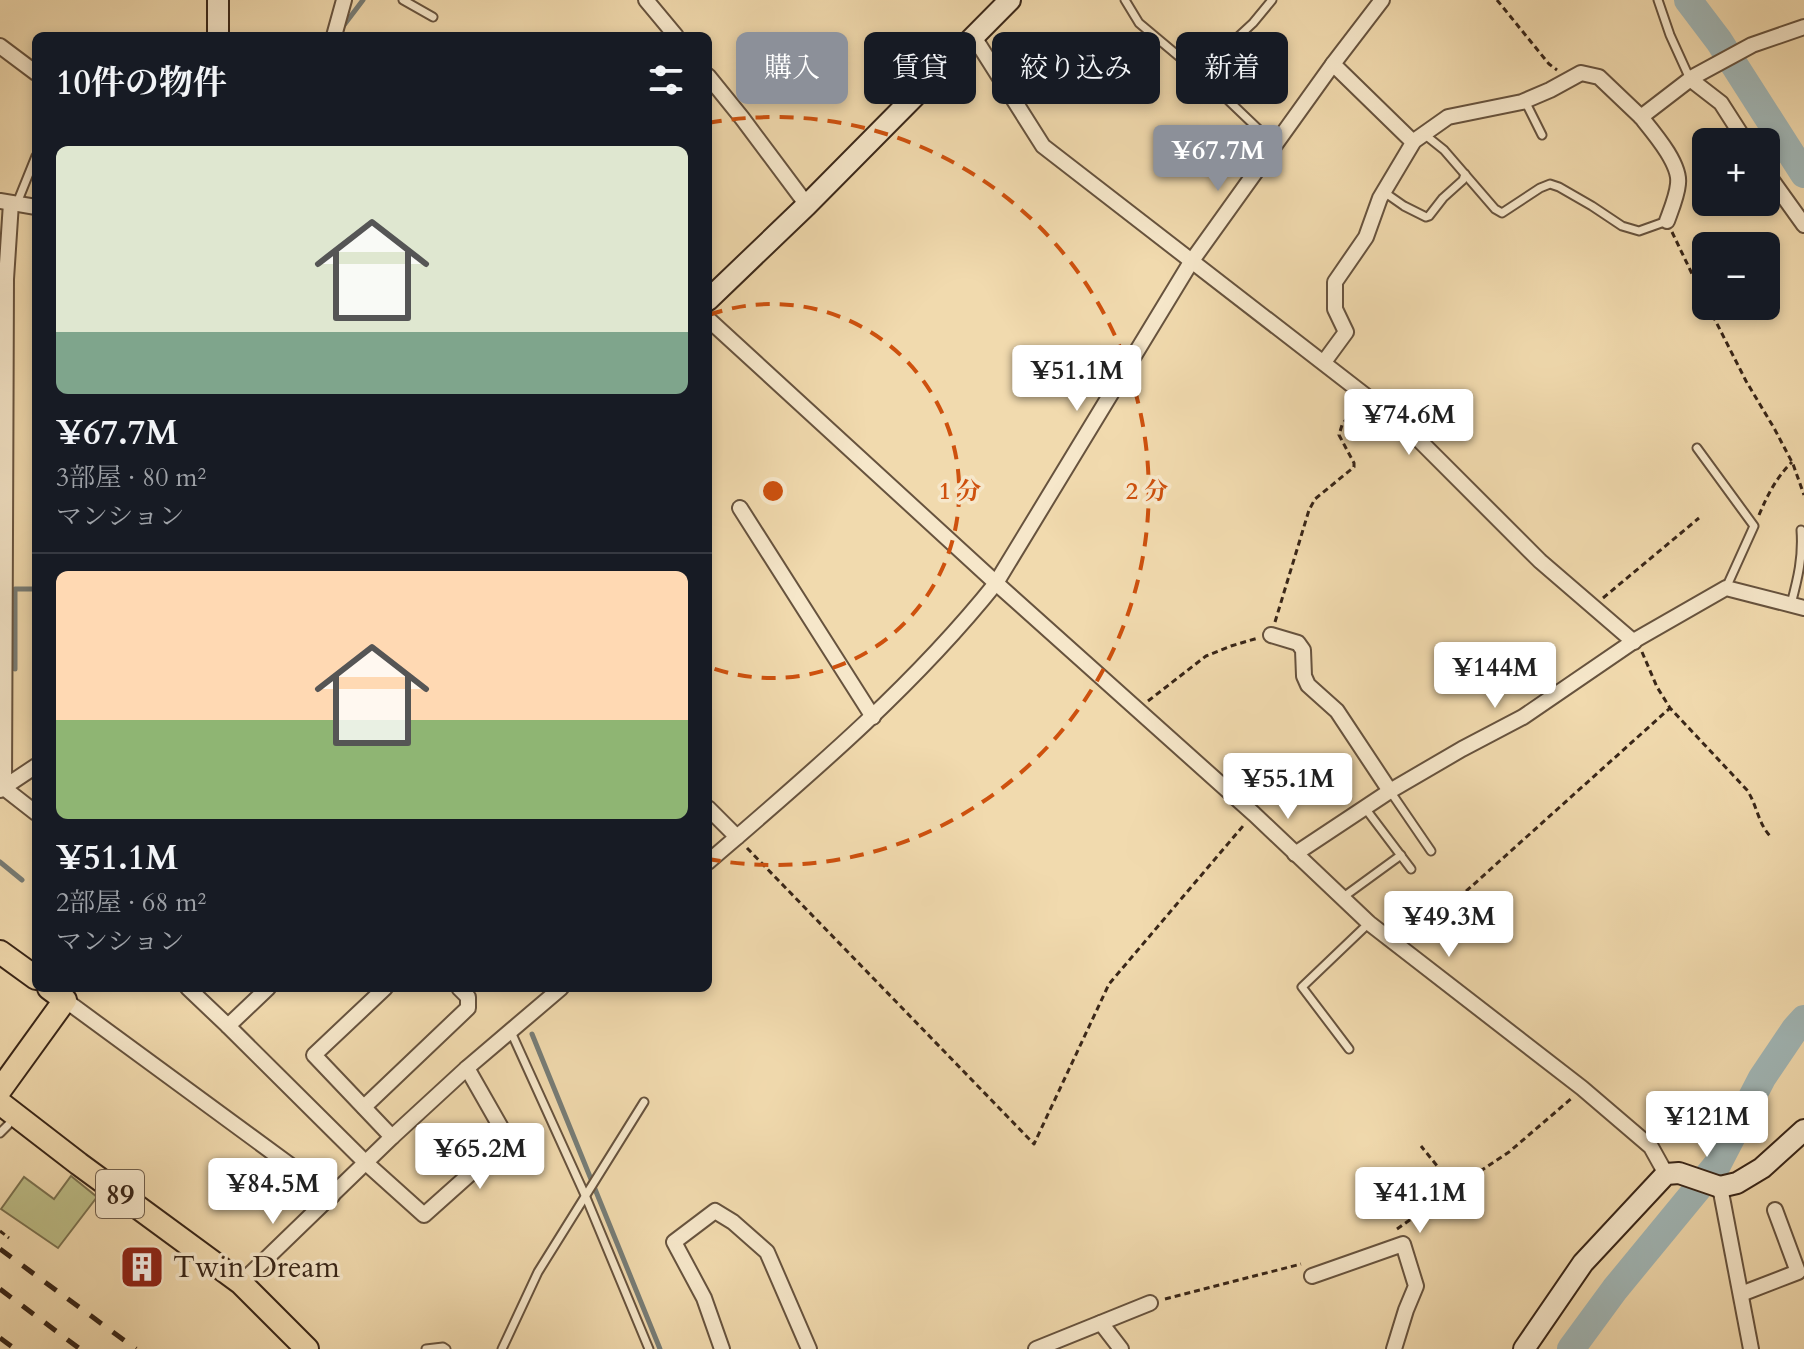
<!DOCTYPE html>
<html lang="ja">
<meta charset="utf-8">
<style>
:root{--surface:#171b24;--page:#20242c;--text:#f1f3f6;--muted:#9ea1a6;--line:#363941;--accent:#8c9099}
body{margin:0;font-family:Cardo,"Noto Serif JP",serif;background:var(--page);color:var(--text);height:100vh;display:flex;flex-direction:column;font-size:30px;white-space:nowrap}
*{box-sizing:border-box;margin:0}
p{font-size:26px;color:var(--muted)}
.icon{flex:none;width:44px;height:44px;fill:none;stroke:currentColor;stroke-width:2;stroke-linecap:round;stroke-linejoin:round}
.map{position:relative;flex:1;overflow:hidden}
.panel{position:absolute;left:32px;top:32px;width:680px;height:960px;display:flex;flex-direction:column;background:var(--surface);border-radius:12px;box-shadow:0 4px 12px #0003}
.panel>*{flex:none}
.banner{position:absolute;left:736px;top:32px;width:760px;height:72px;display:flex;gap:16px}
.buttons{position:absolute;left:1692px;top:128px;display:grid;gap:16px}
.buttons a{display:grid;place-items:center;width:88px;height:88px;border-radius:12px;background:var(--surface);box-shadow:0 4px 12px #0003;font-size:40px}
.price{position:absolute;translate:-50% -68px;padding:0 18px;border-radius:8px;background:#fff;color:#222;font-size:26px;line-height:52px;filter:drop-shadow(0 2px 4px #0008)}
.price::after{content:'';position:absolute;left:50%;top:48px;width:24px;height:18px;margin-left:-12px;background:inherit;clip-path:polygon(0 0,100% 0,50% 100%)}
.price.on{background:var(--accent);color:#fff}
ul{padding:0;list-style:none}
li{display:grid;align-content:center;gap:16px;height:424px;padding:0 24px}
li+li{border-top:2px solid var(--line)}
li span{display:grid;place-items:center;height:248px;border-radius:12px;color:#555}
li>.icon{margin-inline-start:auto}
span .icon{width:144px;height:144px;fill:#fffc;stroke-width:1}
li b{font-size:34px}
h2{display:flex;justify-content:space-between;align-items:center;height:96px;padding:0 24px;font-size:34px}
.chip{padding:0 28px;border-radius:12px;background:var(--surface);box-shadow:0 4px 12px #0003;font-size:28px;line-height:72px}
.chip.on{background:var(--accent);color:#fff}
.map>svg:first-child{display:block}
</style>
<div class="map">
<svg width="1804" height="1349" viewBox="0 0 1804 1349">
<rect width="100%" height="100%" fill="#f1daae"/>
<filter id="stains"><feTurbulence type="fractalNoise" baseFrequency=".0025" numOctaves="4"/><feColorMatrix values="0 0 0 0 .2 0 0 0 0 .09 0 0 0 0 .02 0 0 0 .5 -.17"/></filter>
<radialGradient id="worn" r=".72"><stop offset=".6" stop-color="#630" stop-opacity="0"/><stop offset="1" stop-color="#630" stop-opacity=".3"/></radialGradient>
<!-- green -->
<path fill="#bdbe88" stroke="#7b7250" stroke-width="2" d="M71,1176L97,1197L58,1248L1,1209L24,1177L54,1199Z"/>
<g fill="none" stroke-linecap="round" stroke-linejoin="round">
<!-- stream -->
<g stroke="#777d77" stroke-width="5">
<path d="M341,29L363,0"/>
<path d="M15,669V589H36"/>
<path d="M0,862L22,880"/>
<path d="M532,1034L660,1349"/>
</g>
<!-- river -->
<g stroke="#a1b7b7" stroke-width="28">
<path d="M1688,0L1719,41L1804,174"/>
<path d="M1571,1349L1615,1289L1717,1165L1762,1078L1795,1029L1804,1019"/>
</g>
<!-- lane casing -->
<g stroke="#67533e" stroke-width="11">
<g id="lane">
<path d="M403,0L433,17"/>
<path d="M1125,0L1139,23L1207,80L1275,145"/>
<path d="M1658,0L1670,35L1690,79"/>
<path d="M1199,73L1253,23L1272,0"/>
<path d="M1525,101L1542,135"/>
<path d="M1424,134L1444,150L1495,209L1502,213L1540,188L1550,184L1559,187L1592,206L1622,226L1639,231L1667,221"/>
<path d="M1384,192L1404,206L1426,217L1429,216L1443,198L1463,180L1465,174"/>
<path d="M17,203L36,156"/>
<path d="M1697,448L1754,526L1726,588"/>
<path d="M1791,604C1798,578 1803,557 1801,530"/>
<path d="M1390,791L1431,851"/>
<path d="M1365,808L1411,869"/>
<path d="M1342,898L1401,855"/>
<path d="M511,1032L585,1195L649,1349"/>
<path d="M1349,1049L1302,987L1369,923"/>
<path d="M0,1133L8,1125"/>
<path d="M426,1349L443,1347L446,1349"/>
<path d="M502,1349L538,1272L644,1102"/>
</g>
</g>
<!-- street casing -->
<g stroke="#67533e" stroke-width="18">
<g id="street">
<path d="M646,0L676,36"/>
<path d="M334,36L344,0"/>
<path d="M974,37L1043,146L1406,427L1540,561L1634,642"/>
<path d="M0,46L36,73"/>
<path d="M1333,64L1413,142"/>
<path d="M708,76L742,118L807,205"/>
<path d="M1690,79L1721,103L1746,142"/>
<path d="M1641,117C1653,132 1681,164 1678,184C1677,196 1671,210 1667,221"/>
<path d="M1766,172L1804,225"/>
<path d="M0,201L36,207"/>
<path d="M708,319L996,583L1254,814L1369,923L1582,1088L1651,1147L1666,1174"/>
<path d="M1324,362L1346,332L1335,309V282L1366,237L1380,198L1414,141L1448,117L1522,102L1550,90L1581,73L1599,77L1641,117L1693,77L1752,45L1804,27"/>
<path d="M740,508L873,717"/>
<path d="M1271,635L1298,643L1303,650L1304,676L1308,685L1337,711L1390,791"/>
<path d="M4,788L6,279L11,203"/>
<path d="M4,788L36,813"/>
<path d="M0,790L36,766"/>
<path d="M708,808L737,837"/>
<path d="M1295,854L1390,791L1462,749L1523,717L1637,639L1726,588L1804,608"/>
<path d="M708,862C809,775 912,688 996,583L1191,262L1333,64L1382,0"/>
<path d="M188,988L228,1026"/>
<path d="M268,988L228,1026L365,1162L424,1215L508,1140L467,1068"/>
<path d="M385,988L314,1055L392,1137"/>
<path d="M65,1000L332,1196"/>
<path d="M364,1107L468,1008V997L459,988"/>
<path d="M1720,1187L1751,1349"/>
<path d="M1312,1276L1403,1244L1416,1286L1406,1310L1394,1349"/>
<path d="M241,1283L392,1137L467,1068L561,988"/>
<path d="M1741,1294L1798,1272L1775,1210"/>
<path d="M1101,1323L1121,1349"/>
<path d="M722,1349L704,1298L674,1242L715,1211L733,1222L767,1252L809,1349"/>
<path d="M1036,1349L1150,1303"/>
</g>
</g>
<!-- secondary casing -->
<g stroke="#392618" stroke-width="24">
<g id="secondary">
<path d="M218,0V36"/>
<path d="M708,300L807,205L1010,0"/>
<path d="M1524,1349L1583,1263L1666,1174L1679,1173L1720,1187L1737,1183L1762,1168L1804,1130"/>
</g>
</g>
<!-- primary casing -->
<g stroke="#392618" stroke-width="26">
<g id="primary">
<path d="M0,952L36,978"/>
<path d="M0,1090L65,1000L49,988"/>
<path d="M0,1103L79,1164L241,1283L307,1349"/>
</g>
</g>
<!-- path -->
<g stroke="#392618" stroke-width="3" stroke-dasharray="6 4" stroke-linecap="butt">
<path d="M1497,0L1549,64L1557,70"/>
<path d="M1672,232L1706,303"/>
<path d="M1708,306L1746,381L1774,428L1793,464L1804,495"/>
<path d="M1759,515C1768,494 1776,478 1792,462"/>
<path d="M1603,598L1699,518"/>
<path d="M1275,622L1309,510L1315,499L1354,467V463L1339,435L1342,425L1355,407"/>
<path d="M1642,652L1657,687L1670,708L1747,790C1757,805 1758,823 1770,836"/>
<path d="M1148,701L1206,656L1231,646L1258,638"/>
<path d="M747,848L1034,1144L1109,984L1243,826"/>
<path d="M1414,938L1670,708"/>
<path d="M1455,1188L1509,1152L1572,1098"/>
<path d="M1397,1229L1455,1188L1421,1146"/>
<path d="M0,1231L9,1238"/>
<path d="M1165,1299L1301,1264"/>
</g>
<!-- lane -->
<use href="#lane" stroke="#f6e7ca" stroke-width="7"/>
<!-- street -->
<use href="#street" stroke="#f6e7ca" stroke-width="14"/>
<!-- secondary -->
<use href="#secondary" stroke="#f6e7ca" stroke-width="20"/>
<!-- primary -->
<use href="#primary" stroke="#f1daae" stroke-width="22"/>
<!-- rail -->
<g stroke="#392618" stroke-width="5" stroke-dasharray="14 14" stroke-linecap="butt">
<path d="M0,1249L136,1349"/>
<path d="M0,1289L80,1349"/>
<path d="M0,1338L15,1349"/>
</g>
</g>
<!-- distance rings -->
<g fill="none" stroke="#ce510e" stroke-width="4" stroke-dasharray="14 10">
<path d="M709 315A187 187 0 1 1 709 667"/>
<path d="M708 123A374 374 0 1 1 708 859"/>
</g>
<!-- icons -->
<defs>
<g id="building-square" transform="scale(2.3)"><rect x="-9" y="-9" width="18" height="18" rx="4" fill="#8f2418" stroke="#f6e7ca"/><path d="M-4-6H4V6H1V3H-1V6H-4ZM-2.5-4.3h1.7v1.8h-1.7ZM.8-4.3h1.7v1.8H.8ZM-2.5-1h1.7V.8h-1.7ZM.8-1h1.7V.8H.8Z" fill="#fff"/></g>
</defs>
<g fill-rule="evenodd">
<use href="#building-square" x="142" y="1267"/>
</g>
<g text-anchor="middle" stroke-width="7" stroke-linejoin="round" paint-order="stroke">
<!-- shield labels -->
<rect fill="#f6e7ca" stroke="#72604d" stroke-width="2" x="96" y="1170" width="48" height="48" rx="6"/>
<g font-size="28" font-weight="bold" fill="#392618">
<text x="120" y="1204">89</text>
</g>
<!-- poi labels -->
<g font-size="30" fill="#392618" stroke="#f6e7ca" text-anchor="start">
<text x="173" y="1277">Twin Dream</text>
</g>
</g>
<circle cx="773" cy="491" r="12" fill="#ce510e" stroke="#f6e7ca" stroke-width="4"/>
<g font-size="24" text-anchor="middle" font-weight="bold" fill="#ce510e" stroke="#f6e7ca" stroke-width="7" stroke-linejoin="round" paint-order="stroke">
<text x="960" y="499">1 分</text>
<text x="1147" y="499">2 分</text>
</g>
<rect width="100%" height="100%" filter="url(#stains)"/>
<rect width="100%" height="100%" fill="url(#worn)"/>
</svg>
<div class="buttons">
<a>+</a>
<a>−</a>
</div>
<b class="price on" style="left:1218px;top:193px">¥67.7M</b>
<b class="price" style="left:1077px;top:413px">¥51.1M</b>
<b class="price" style="left:1409px;top:457px">¥74.6M</b>
<b class="price" style="left:1495px;top:710px">¥144M</b>
<b class="price" style="left:1288px;top:821px">¥55.1M</b>
<b class="price" style="left:1449px;top:959px">¥49.3M</b>
<b class="price" style="left:1707px;top:1159px">¥121M</b>
<b class="price" style="left:480px;top:1191px">¥65.2M</b>
<b class="price" style="left:273px;top:1226px">¥84.5M</b>
<b class="price" style="left:1420px;top:1235px">¥41.1M</b>
<div class="banner">
<a class="chip on">購入</a>
<a class="chip">賃貸</a>
<a class="chip">絞り込み</a>
<a class="chip">新着</a>
</div>
<section class="panel">
<h2>10件の物件<svg class="icon" aria-label="filters" viewBox="0 0 24 24"><path d="M4 7h16M4 17h16"/><circle cx="9" cy="7" r="2"/><circle cx="15" cy="17" r="2"/></svg></h2>
<ul>
<li><span style="background:linear-gradient(#dfe7d0 75%,#7fa58c 0)"><svg class="icon" aria-label="home" viewBox="0 0 24 24"><path d="M3 11l9-7 9 7M6 9v11h12V9"/></svg></span><div><b>¥67.7M</b><p>3部屋 · 80 m²</p><p>マンション</p></div></li>
<li><span style="background:linear-gradient(#ffd9b3 60%,#8fb573 0)"><svg class="icon" aria-label="home" viewBox="0 0 24 24"><path d="M3 11l9-7 9 7M6 9v11h12V9"/></svg></span><div><b>¥51.1M</b><p>2部屋 · 68 m²</p><p>マンション</p></div></li>
</ul>
</section>
</div>
